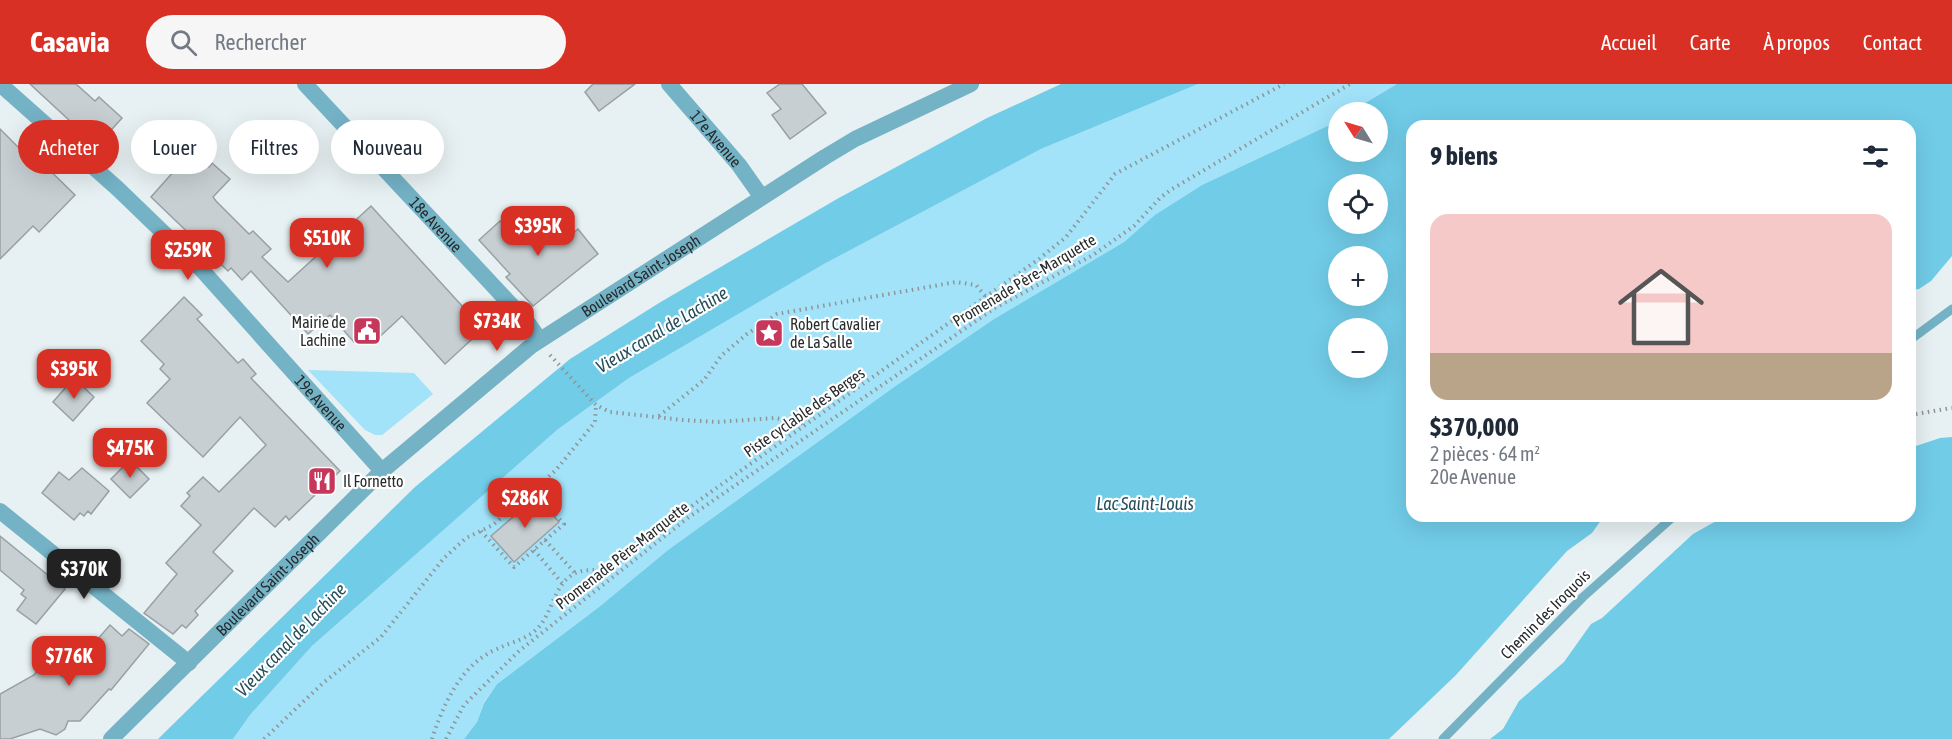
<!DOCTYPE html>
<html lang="fr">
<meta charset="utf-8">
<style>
:root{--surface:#fff;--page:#f6f6f7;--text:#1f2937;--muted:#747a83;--accent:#d93025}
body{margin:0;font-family:"Asap Condensed",sans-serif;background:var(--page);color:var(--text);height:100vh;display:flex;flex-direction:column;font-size:22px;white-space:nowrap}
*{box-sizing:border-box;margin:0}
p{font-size:20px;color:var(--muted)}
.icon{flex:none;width:33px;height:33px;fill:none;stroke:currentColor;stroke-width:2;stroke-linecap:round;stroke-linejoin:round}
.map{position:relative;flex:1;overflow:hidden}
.panel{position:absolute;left:1406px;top:36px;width:510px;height:402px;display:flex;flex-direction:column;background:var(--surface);border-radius:18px;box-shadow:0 6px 24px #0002}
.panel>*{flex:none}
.hud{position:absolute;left:18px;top:36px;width:570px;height:54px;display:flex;gap:12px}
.needle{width:39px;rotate:307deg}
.controls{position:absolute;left:1328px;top:18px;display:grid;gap:12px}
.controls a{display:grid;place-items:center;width:60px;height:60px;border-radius:50%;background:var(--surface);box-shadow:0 6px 24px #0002;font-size:30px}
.price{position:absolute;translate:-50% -51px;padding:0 14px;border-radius:12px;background:var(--accent);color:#fff;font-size:20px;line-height:39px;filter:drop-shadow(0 2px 3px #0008)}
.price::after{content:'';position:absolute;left:50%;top:36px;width:18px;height:14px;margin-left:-9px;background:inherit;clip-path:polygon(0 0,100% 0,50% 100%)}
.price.current{background:#222;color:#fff}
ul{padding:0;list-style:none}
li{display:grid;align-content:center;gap:12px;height:318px;padding:0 24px}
li span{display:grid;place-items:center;height:186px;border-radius:18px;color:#555}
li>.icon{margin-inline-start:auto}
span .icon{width:108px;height:108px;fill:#fffc;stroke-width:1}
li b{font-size:26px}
h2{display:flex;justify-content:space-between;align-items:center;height:72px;padding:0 24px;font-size:26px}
.pill{padding:0 21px;border-radius:27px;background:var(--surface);box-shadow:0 6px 24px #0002;font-size:21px;line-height:54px}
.pill.current{background:var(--accent);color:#fff}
header{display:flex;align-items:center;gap:36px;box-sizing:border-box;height:84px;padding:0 30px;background:var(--accent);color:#fff}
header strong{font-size:28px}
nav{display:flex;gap:33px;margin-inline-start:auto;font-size:21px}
.search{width:420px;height:54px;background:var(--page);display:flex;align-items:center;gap:15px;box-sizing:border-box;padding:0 21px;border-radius:33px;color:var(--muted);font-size:22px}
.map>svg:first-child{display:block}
</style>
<header>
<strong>Casavia</strong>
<div class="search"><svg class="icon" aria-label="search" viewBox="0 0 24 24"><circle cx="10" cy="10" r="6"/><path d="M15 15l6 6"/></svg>Rechercher</div>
<nav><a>Accueil</a><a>Carte</a><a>À propos</a><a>Contact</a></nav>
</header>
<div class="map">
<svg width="1952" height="655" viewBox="0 0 1952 655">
<rect width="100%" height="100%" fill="#e7f0f2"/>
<!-- green -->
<g fill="#a2e3f9">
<path d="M1198,0H1397L1350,28H1338V37L1202,101L1156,131L1124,158L994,235L894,303L668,466L599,523L497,600L484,618L477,638L464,655H233L250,631L312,562L557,346L629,294L824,180L1041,65Z"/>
<path d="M308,286L414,289L433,310L382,351H375L365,346Z"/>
</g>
<!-- water -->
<g fill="#71cce8" fill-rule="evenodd">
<path d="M1061,0H1198L1041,65L824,180L629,294L557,346L312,562L250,631L233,655H158L415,403L570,275L659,219L837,115L987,34Z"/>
<path d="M1397,0H1952V172L1931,197L1919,205L1910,206V42H1412V432H1604L1592,449L1567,467L1456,591L1389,655H464L477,638L484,619L497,600L599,523L668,466L894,303L994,235L1124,158L1155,131L1202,101L1338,37V68H1377V28H1350ZM1338,100H1377V140H1338ZM1377,172V212H1338V172ZM1338,244H1377V284H1338Z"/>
<path d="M1952,353V655H1490L1503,645L1519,617L1564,578L1591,540L1602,534L1693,450L1725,432H1910V364L1940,354Z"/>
</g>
<!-- building -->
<g fill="#c7cfd2" stroke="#98a0a3" stroke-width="1.5">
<path d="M30,0H76L95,17L99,13L122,34L97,62Z"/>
<path d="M593,0H635L599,27L585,8Z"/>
<path d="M780,0H802L826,29L790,55L772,31L781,25L767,9Z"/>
<path d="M0,45L20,65L24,61L75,111L39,148L33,142L0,175Z"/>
<path d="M191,68L209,83L212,79L230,95L213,113L216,117L249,150L253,147L271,165L262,173L288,198L371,122L483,245L445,280L402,232L375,257L354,258L330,231L308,250L251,187L242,196L231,184L228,187L151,113Z"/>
<path d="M500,137L516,154L536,138L540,143L547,137L564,157L578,145L598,170L533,222L506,193L510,190L479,156Z"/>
<path d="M184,213L202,231L197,235L238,279L243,275L256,290L251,294L340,387L289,436L286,432L275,443L254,424L213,468L233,487L195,527L198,531L186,544L182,541L173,550L144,529L177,490L166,479L201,441L181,422L190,412L187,409L203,393L219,408L266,361L240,333L203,373L147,319L170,295L160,285L164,280L141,257Z"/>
<path d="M74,294L94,313L73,337L53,318Z"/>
<path d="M130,376L149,395L130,414L111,395Z"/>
<path d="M82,384L109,407L91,430L88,427L84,432L80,429L74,436L42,409L59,388L69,396Z"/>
<path d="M536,413L559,438L514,478L491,452Z"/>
<path d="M0,452L65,505L36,540L17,526L26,514L21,510L24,506L0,486Z"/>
<path d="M110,541L122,552L129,545L149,560L111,606L109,605L80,637H68L65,645L56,651L40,645L10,655H0V610L34,591L44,578L63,593L95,554L97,556Z"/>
</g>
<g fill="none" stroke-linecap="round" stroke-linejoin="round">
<!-- path -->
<g stroke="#8f9597" stroke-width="4" stroke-dasharray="1.5 4.5" stroke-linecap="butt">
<path d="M550,271L596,321L610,328L683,336L717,338L775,334L806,340"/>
<path d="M1910,331L1952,324"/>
<path d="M659,332L704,296L721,272L747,250L777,230L956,198L976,201L995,224"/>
<path d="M481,447L514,483L564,440L534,406"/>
<path d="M545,456L575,489"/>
<path d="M534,466L562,499"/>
<path d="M264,655L323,599L381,553L444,474L466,454L493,441L556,386L595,338L596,321"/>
<path d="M432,655C443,621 461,580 497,565C511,558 526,556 538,544C552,529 554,502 572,491C586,482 601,490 615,481L701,415L1039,175L1066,153L1115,90L1284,0"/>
<path d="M446,655L464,621L519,567L689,433L995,224L1093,171L1134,142L1160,114L1172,105L1350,0"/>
</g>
<!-- service -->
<g stroke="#74b2c6" stroke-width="9">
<path d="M1910,256L1952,225"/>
<path d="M1443,655L1583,513L1674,432"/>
</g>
<!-- minor -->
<g stroke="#74b2c6" stroke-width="16">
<path id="s1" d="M0,0L117,104L201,185L382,387"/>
<path id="s2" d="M305,0L528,239L540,256"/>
<path id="s3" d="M669,0L739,81L761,112"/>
<path d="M0,427L189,579"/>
</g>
<!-- tertiary -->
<path stroke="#74b2c6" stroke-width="16" id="s4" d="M111,655L382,387L531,262L825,73L855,55L971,0"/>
</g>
<!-- icons -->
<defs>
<g id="civic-square" transform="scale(1.5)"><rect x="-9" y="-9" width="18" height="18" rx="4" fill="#c6375c" stroke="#fff"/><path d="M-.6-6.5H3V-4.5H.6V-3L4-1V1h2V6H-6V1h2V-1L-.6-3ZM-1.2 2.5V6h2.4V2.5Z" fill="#fff"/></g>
<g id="sight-square" transform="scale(1.5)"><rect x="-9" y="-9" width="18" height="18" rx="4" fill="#c6375c" stroke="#fff"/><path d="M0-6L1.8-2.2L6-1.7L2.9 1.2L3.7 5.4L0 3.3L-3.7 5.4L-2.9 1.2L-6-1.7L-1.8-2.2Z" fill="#fff"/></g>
<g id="restaurant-square" transform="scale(1.5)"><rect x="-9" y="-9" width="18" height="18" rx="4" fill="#c6375c" stroke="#fff"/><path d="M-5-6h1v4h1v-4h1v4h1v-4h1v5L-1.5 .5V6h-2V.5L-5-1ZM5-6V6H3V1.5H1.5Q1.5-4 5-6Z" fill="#fff"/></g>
</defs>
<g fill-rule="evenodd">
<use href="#civic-square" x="367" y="247"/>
<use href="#sight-square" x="769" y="249"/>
<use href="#restaurant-square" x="322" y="397"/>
</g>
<g text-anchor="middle" stroke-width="4.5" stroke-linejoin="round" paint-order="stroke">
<!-- street labels -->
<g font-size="16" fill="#282b2c" stroke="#fff">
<text dy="6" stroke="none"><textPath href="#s3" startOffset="72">17e Avenue</textPath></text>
<text dy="6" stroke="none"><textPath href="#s2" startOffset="192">18e Avenue</textPath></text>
<text dy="6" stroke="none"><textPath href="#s4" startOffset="706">Boulevard Saint-Joseph</textPath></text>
<text transform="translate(1024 196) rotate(-31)" y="6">Promenade Père-Marquette</text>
<text dy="6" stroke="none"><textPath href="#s1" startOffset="453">19e Avenue</textPath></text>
<text transform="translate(804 328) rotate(-35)" y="6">Piste cyclable des Berges</text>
<text transform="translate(622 471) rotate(-38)" y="6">Promenade Père-Marquette</text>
<text dy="6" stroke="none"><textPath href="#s4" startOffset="220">Boulevard Saint-Joseph</textPath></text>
<text transform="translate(1545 530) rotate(-45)" y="6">Chemin des Iroquois</text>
</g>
<!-- poi labels -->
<g font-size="16" fill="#282b2c" stroke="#fff" text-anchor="start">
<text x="346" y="244" text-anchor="end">Mairie de<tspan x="346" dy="18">Lachine</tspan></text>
<text x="790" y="246">Robert Cavalier<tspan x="790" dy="18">de La Salle</tspan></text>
<text x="343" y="403">Il Fornetto</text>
</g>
<!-- water labels -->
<g font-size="18" font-style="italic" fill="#264f5b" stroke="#fff">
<text transform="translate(662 246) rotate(-31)" y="6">Vieux canal de Lachine</text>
<text x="1145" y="426">Lac Saint-Louis</text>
<text transform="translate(291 556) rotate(-46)" y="6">Vieux canal de Lachine</text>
</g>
</g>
</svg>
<div class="controls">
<a><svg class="needle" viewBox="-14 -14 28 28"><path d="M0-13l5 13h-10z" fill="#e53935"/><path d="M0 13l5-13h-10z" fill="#747a83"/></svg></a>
<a><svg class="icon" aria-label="locate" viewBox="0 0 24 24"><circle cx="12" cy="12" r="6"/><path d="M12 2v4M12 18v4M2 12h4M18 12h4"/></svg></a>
<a>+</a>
<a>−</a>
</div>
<b class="price" style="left:538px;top:173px">$395K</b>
<b class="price" style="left:327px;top:185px">$510K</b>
<b class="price" style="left:188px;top:197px">$259K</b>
<b class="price" style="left:497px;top:268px">$734K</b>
<b class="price" style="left:74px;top:316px">$395K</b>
<b class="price" style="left:130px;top:395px">$475K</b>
<b class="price" style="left:525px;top:445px">$286K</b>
<b class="price current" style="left:84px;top:516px">$370K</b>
<b class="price" style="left:69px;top:603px">$776K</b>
<div class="hud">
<a class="pill current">Acheter</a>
<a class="pill">Louer</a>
<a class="pill">Filtres</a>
<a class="pill">Nouveau</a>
</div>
<section class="panel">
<h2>9 biens<svg class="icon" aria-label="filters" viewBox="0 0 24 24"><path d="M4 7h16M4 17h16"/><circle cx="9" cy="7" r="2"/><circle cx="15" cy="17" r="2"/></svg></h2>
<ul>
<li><span style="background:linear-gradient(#f6c9c9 75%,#b9a48a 0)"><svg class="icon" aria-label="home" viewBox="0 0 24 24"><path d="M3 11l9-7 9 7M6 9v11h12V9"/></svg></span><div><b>$370,000</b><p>2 pièces · 64 m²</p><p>20e Avenue</p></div></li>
</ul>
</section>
</div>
